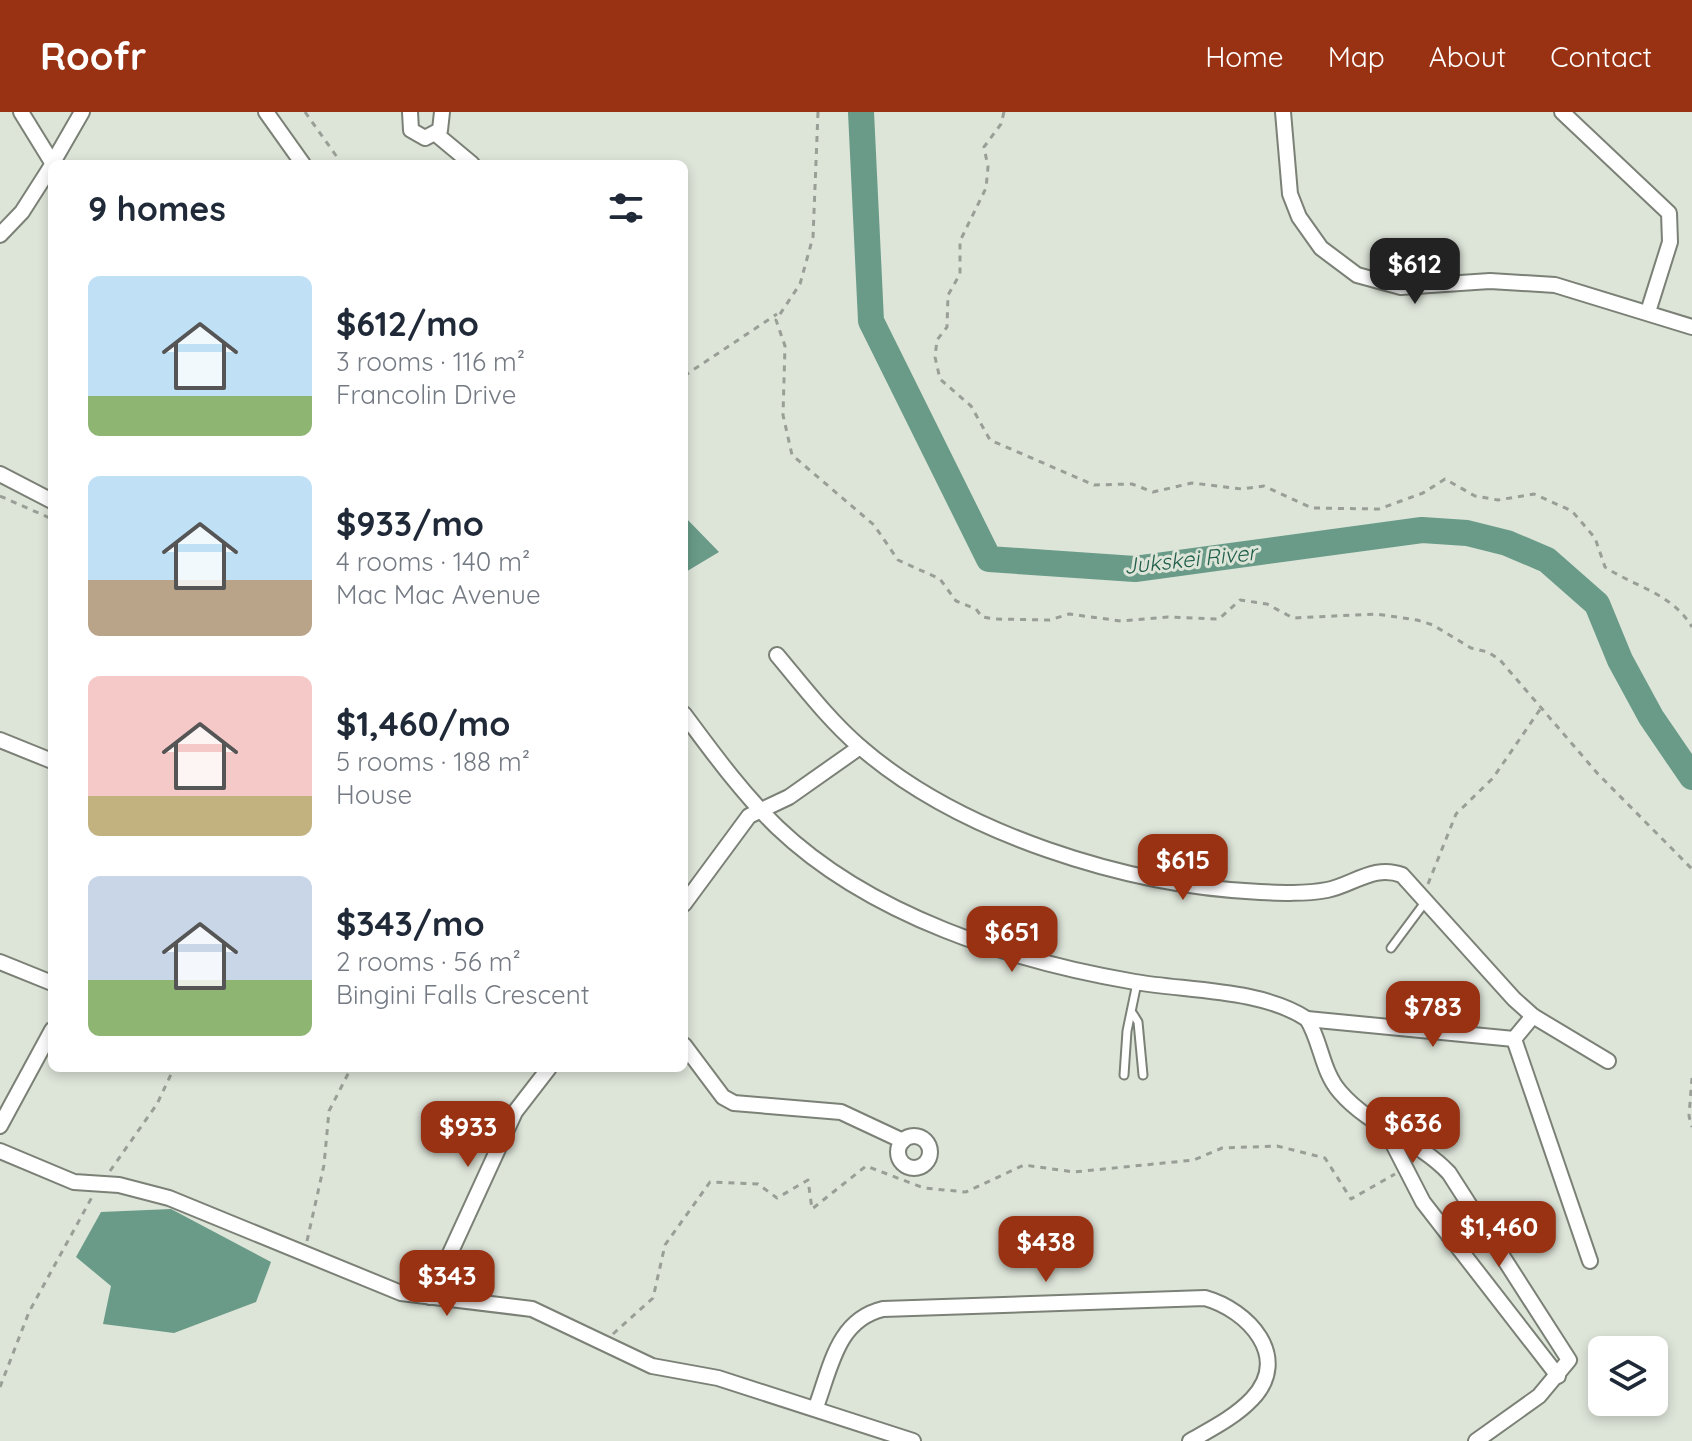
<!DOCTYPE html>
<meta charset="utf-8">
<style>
:root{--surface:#fff;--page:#f6f6f7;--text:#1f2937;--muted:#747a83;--accent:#993113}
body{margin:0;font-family:Quicksand,sans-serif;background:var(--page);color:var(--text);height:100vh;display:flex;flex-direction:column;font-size:30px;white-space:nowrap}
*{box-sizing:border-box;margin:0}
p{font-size:26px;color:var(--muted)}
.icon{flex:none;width:44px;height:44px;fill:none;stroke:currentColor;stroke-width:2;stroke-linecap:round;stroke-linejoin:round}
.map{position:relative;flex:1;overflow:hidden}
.panel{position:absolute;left:48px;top:48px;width:640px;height:912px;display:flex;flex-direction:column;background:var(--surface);border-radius:12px;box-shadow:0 4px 12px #0003}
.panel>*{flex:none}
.buttons{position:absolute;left:1588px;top:1224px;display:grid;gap:16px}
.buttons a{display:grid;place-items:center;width:80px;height:80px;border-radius:12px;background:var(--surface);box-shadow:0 4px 12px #0003;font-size:40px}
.price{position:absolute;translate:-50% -68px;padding:0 18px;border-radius:16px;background:var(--accent);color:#fff;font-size:26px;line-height:52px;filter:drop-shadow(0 2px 4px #0008)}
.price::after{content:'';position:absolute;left:50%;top:48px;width:24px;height:18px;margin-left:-12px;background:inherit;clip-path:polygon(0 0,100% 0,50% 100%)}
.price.active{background:#222;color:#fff}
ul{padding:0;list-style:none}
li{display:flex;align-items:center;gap:24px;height:200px;padding:0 40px}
li span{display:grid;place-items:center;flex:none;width:224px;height:160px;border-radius:12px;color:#555}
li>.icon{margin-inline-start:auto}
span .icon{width:96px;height:96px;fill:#fffc;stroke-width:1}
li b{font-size:34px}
h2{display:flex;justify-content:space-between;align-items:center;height:96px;padding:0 40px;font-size:34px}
header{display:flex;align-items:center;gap:48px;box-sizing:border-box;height:112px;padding:0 40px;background:var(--accent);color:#fff}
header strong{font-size:38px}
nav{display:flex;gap:44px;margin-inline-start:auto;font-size:28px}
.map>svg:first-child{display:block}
</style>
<header>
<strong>Roofr</strong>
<nav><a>Home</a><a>Map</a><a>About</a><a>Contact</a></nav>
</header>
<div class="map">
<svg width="1692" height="1329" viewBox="0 0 1692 1329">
<rect width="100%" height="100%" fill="#dde4d8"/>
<!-- water -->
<g fill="#699b88">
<path d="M684,404L719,440L684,461Z"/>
<path d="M171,1097L271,1150L256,1190L174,1221L103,1212L111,1174L76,1145L101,1100Z"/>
</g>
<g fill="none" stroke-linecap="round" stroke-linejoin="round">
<!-- river -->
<path stroke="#699b88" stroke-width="26" d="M861,0L871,209L989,447L1135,457L1422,418L1467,421L1507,431L1547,448L1597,492L1620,548L1651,605L1692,665"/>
<!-- lane casing -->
<g stroke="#7b8176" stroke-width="11">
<g id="lane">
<path d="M1391,836L1426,789"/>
<path d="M1133,902L1138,910L1143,963"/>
<path d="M1124,963L1127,919L1137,871"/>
</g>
</g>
<!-- street casing -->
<g stroke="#7b8176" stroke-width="18">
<g id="street">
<path d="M21,0L53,52"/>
<path d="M266,0L303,52"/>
<path d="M410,0L411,18L425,26L440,18L442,0"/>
<path d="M1283,0L1290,82L1299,105L1321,136L1357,163L1401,175L1490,169L1555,173L1692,215"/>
<path d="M1562,0L1669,101L1670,130L1648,200"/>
<path d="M436,22L472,52"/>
<path d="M52,52L82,0"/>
<path d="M0,123L22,100L52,53"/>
<path d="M0,362L52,389"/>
<path d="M777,543C803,574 828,607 859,634C960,722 1127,774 1260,780C1282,781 1305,782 1327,778C1353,773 1374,752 1402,763L1514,887L1533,904L1608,949"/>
<path d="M684,602C713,641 742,681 777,715C870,804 1012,849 1135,870C1188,879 1262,877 1307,907C1321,929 1322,960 1340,980C1371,1016 1417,1027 1449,1061L1569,1248L1539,1284L1476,1329"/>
<path d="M0,628L52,649"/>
<path d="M684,792L749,704L789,685L860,635"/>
<path d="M0,850L52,871"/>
<path d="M1307,907L1514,927L1533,904"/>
<path d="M1514,927L1590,1149"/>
<path d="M684,933L723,985L734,991L841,1000L903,1029"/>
<path d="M0,1014L52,918"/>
<path d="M1387,1020L1423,1090L1558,1264"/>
<circle cx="914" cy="1040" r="16"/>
<path d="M0,1039L74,1070L119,1073L169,1086L401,1181L532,1197L652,1254L718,1266L913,1329"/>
<path d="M1449,1124L1477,1105"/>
<path d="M430,1185L515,1000L549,956"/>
<path d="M816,1295C831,1255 837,1208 883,1197L1205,1186C1248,1198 1292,1245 1252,1287C1235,1305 1211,1317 1190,1329"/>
</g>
</g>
<!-- path -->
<g stroke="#999f96" stroke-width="3" stroke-dasharray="6 6" stroke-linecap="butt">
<path d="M305,0L342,52"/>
<path d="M818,0L813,125L800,172L776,208L785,234L783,303L792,343L874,413L898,448L940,467L956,489L976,497L982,505L995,507L1050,508L1069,502L1121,509L1168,505L1219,507L1240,488L1267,492L1293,506L1376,502L1417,508L1433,513L1471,536L1488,540L1500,548L1598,662L1692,757"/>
<path d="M1004,0L1001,12L984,35L988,55L986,76L960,129V162L948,183L947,215L937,228L935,245L940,267L971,294L990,328L1094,373L1132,372L1153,380L1192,371L1242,377L1264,374L1312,396L1379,397L1423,381L1445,367L1475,384L1498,388L1534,382L1572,399L1595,426L1605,455C1635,475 1672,481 1692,515"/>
<path d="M684,264L777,202"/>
<path d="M0,384L52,407"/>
<path d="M1428,772L1456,702L1493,666L1541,596"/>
<path d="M1692,966L1689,1004L1692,1015"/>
<path d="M110,1059L157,992L174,956"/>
<path d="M307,1129L324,1053L329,999L351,956"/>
<path d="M613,1222L653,1186L665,1133L710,1070L758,1072L777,1086L808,1068L812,1097L866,1054L924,1076L966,1080L1024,1053L1074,1060L1194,1048L1222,1036L1277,1034L1325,1046L1351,1087L1395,1062"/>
<path d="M0,1275L29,1200L92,1085"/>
</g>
<!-- lane -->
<use href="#lane" stroke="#fff" stroke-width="7"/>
<!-- street -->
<use href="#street" stroke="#fff" stroke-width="14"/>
</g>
<g text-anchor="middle" stroke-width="6" stroke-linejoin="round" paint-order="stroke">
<!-- water labels -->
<g font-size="22" font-style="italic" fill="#205f4b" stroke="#dde4d8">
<text transform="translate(1190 447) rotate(-6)" y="8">Jukskei River</text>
</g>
</g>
</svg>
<div class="buttons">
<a><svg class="icon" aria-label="layers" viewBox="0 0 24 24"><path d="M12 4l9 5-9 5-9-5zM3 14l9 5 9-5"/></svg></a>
</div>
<b class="price active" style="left:1415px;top:194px">$612</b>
<b class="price" style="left:1183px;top:790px">$615</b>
<b class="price" style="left:1012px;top:862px">$651</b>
<b class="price" style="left:1433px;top:937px">$783</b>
<b class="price" style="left:1413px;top:1053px">$636</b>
<b class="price" style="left:468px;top:1057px">$933</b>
<b class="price" style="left:1499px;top:1157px">$1,460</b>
<b class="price" style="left:1046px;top:1172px">$438</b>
<b class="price" style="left:447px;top:1206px">$343</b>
<section class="panel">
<h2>9 homes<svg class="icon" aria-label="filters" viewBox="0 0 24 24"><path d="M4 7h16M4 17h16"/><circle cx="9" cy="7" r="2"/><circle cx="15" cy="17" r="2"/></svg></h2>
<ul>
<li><span style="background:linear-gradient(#bfe0f5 75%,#8fb573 0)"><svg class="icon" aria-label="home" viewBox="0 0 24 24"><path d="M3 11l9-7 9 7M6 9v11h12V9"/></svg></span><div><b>$612/mo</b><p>3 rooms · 116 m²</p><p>Francolin Drive</p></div></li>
<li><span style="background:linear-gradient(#bfe0f5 65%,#b9a48a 0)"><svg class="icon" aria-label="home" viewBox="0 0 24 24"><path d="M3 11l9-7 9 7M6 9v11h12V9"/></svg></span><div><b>$933/mo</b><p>4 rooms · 140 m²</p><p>Mac Mac Avenue</p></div></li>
<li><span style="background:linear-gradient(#f6c9c9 75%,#c2b280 0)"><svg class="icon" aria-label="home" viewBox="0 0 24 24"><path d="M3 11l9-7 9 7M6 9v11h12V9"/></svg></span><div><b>$1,460/mo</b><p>5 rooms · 188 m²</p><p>House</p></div></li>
<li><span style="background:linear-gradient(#c9d6e8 65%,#8fb573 0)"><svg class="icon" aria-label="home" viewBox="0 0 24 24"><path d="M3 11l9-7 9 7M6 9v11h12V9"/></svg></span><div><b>$343/mo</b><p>2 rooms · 56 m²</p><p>Bingini Falls Crescent</p></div></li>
</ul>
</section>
</div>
